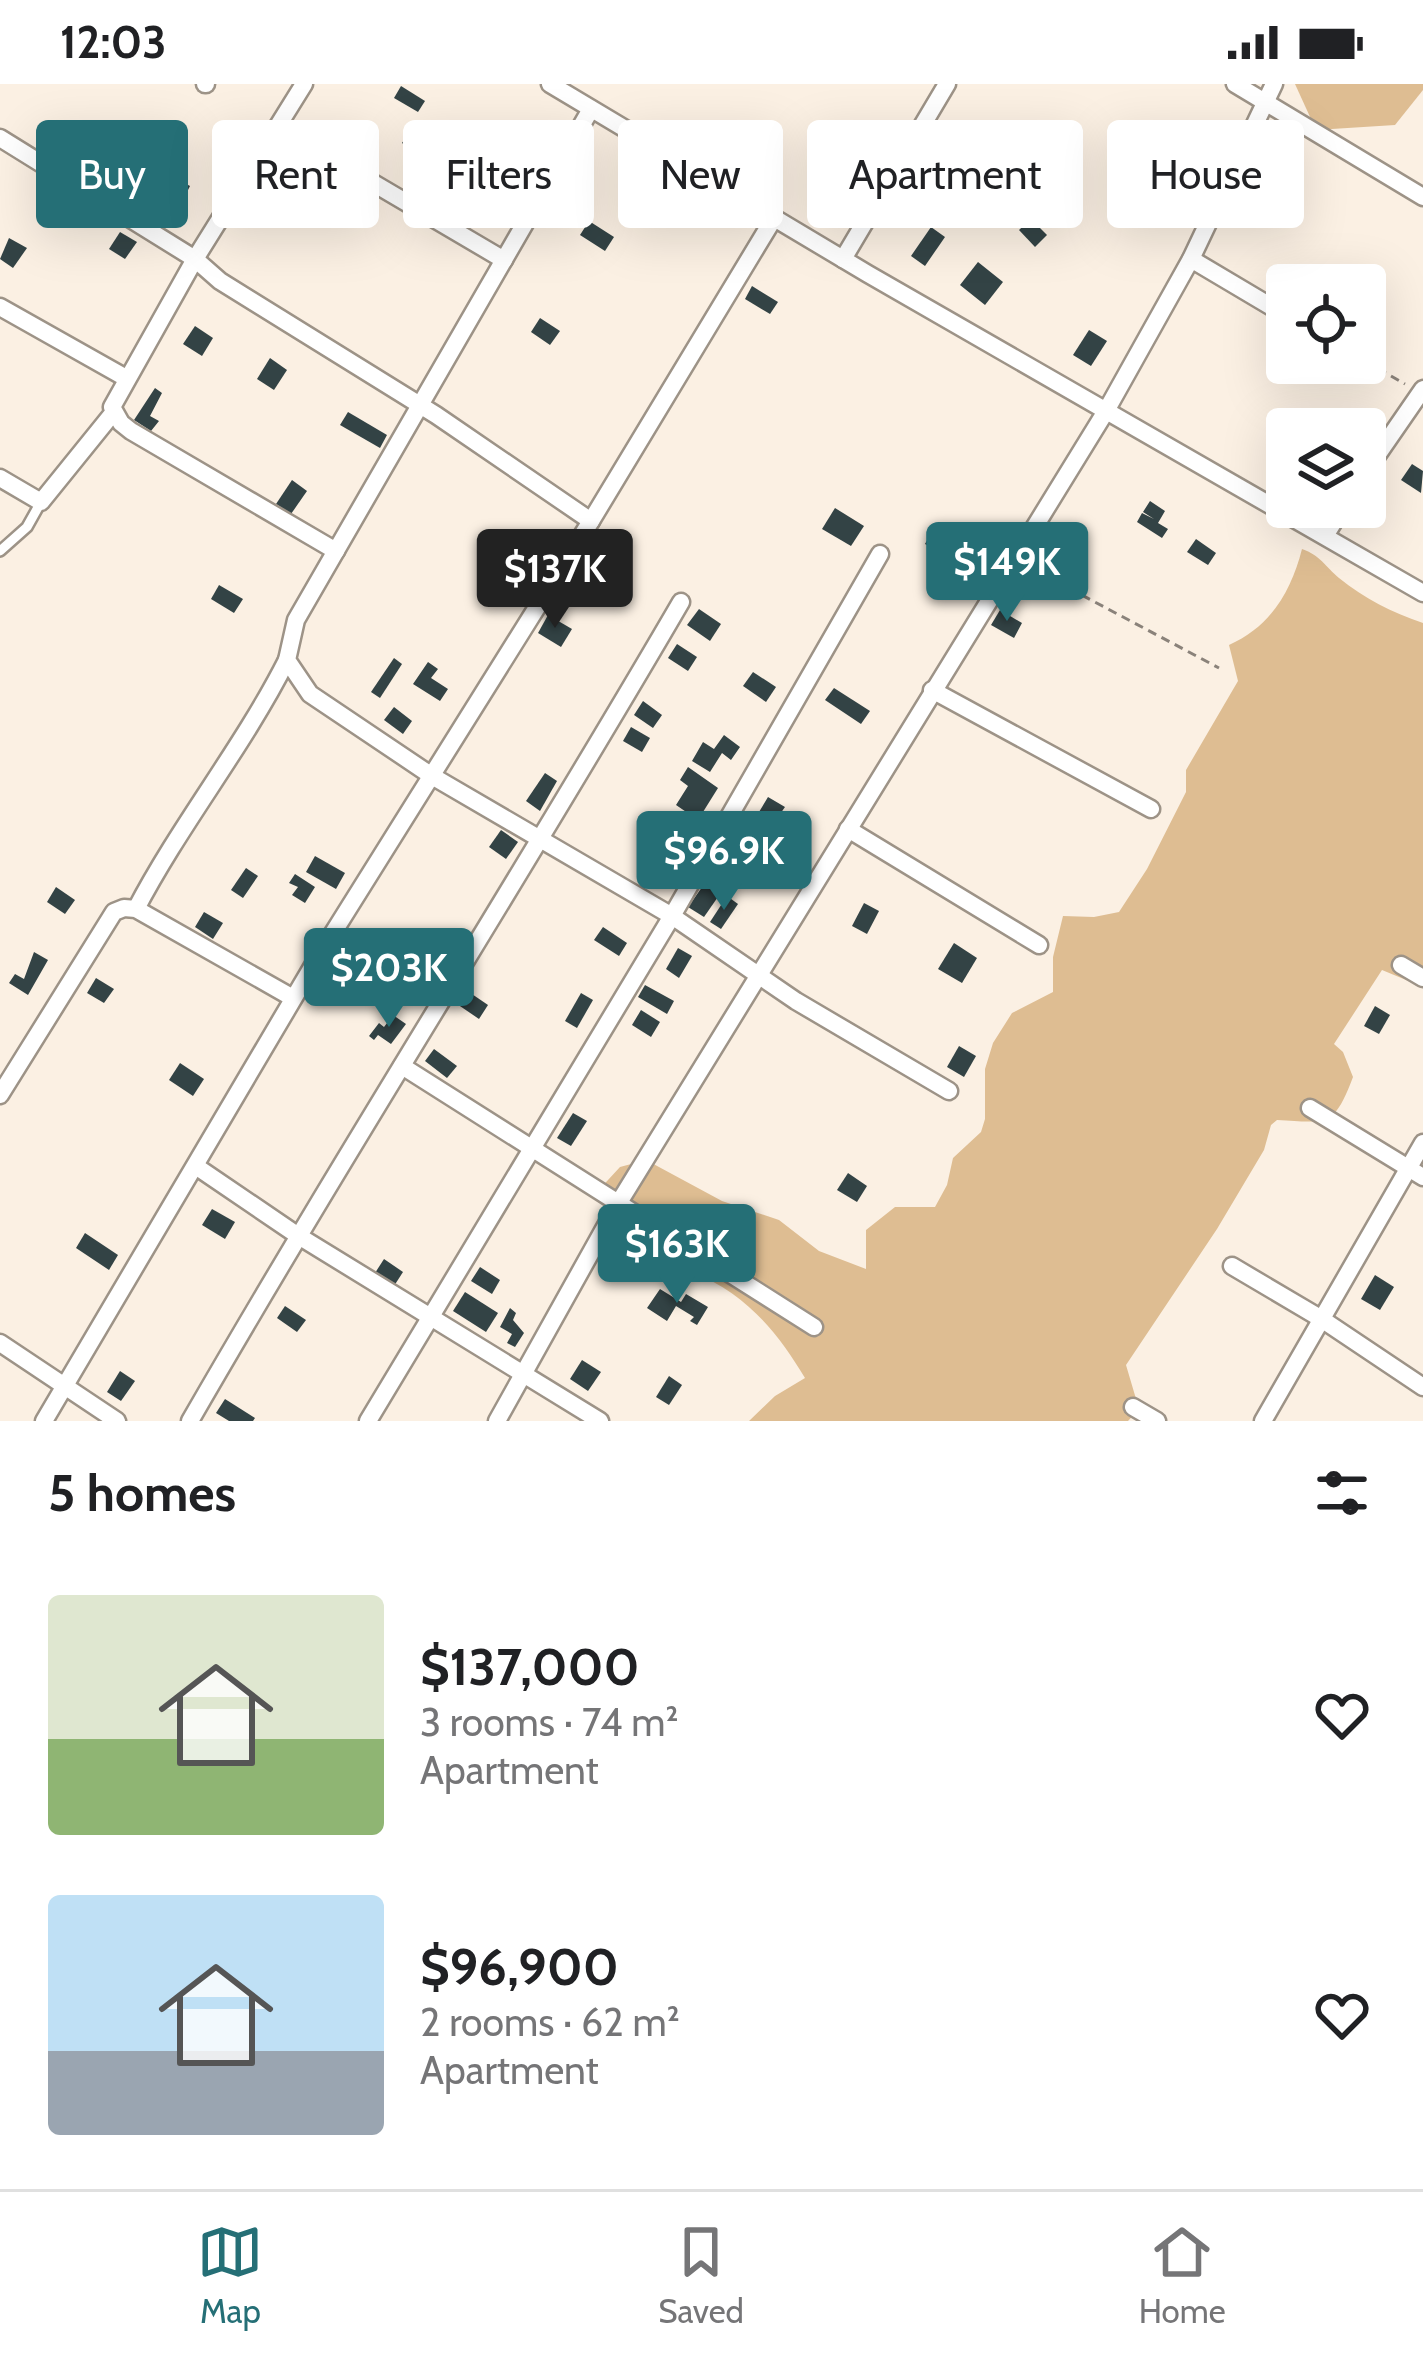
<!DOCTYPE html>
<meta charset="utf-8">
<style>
:root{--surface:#fff;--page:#f6f6f6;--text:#202124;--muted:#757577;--line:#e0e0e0;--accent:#256f76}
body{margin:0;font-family:Cabin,sans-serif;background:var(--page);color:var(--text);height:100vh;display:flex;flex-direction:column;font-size:45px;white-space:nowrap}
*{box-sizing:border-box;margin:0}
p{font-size:39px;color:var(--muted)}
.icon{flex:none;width:66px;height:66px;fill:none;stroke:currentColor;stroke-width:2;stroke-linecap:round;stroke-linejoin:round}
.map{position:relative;height:1337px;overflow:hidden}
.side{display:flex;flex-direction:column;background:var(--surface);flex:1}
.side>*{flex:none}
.top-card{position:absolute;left:36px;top:36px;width:1353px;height:108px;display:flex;gap:24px}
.tools{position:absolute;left:1266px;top:180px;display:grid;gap:24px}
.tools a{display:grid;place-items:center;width:120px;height:120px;border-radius:12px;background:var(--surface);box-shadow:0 12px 48px #0002;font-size:60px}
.price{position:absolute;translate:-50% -102px;padding:0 27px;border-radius:12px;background:var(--accent);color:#fff;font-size:39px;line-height:78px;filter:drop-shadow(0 3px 6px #0008)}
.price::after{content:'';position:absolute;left:50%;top:72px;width:36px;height:27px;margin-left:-18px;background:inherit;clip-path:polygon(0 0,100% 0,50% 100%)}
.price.current{background:#222;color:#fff}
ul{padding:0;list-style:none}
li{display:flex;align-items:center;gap:36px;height:300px;padding:0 48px}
li span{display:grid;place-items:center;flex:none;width:336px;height:240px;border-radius:12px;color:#555}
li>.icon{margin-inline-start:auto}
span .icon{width:144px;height:144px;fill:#fffc;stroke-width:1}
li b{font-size:51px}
h2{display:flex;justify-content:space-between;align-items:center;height:144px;padding:0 48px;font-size:51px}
.chip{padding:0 42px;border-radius:12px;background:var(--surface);box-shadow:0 12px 48px #0002;font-size:42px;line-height:108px}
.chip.current{background:var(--accent);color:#fff}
.status{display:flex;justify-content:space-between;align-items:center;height:84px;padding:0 60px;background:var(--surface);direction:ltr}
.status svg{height:33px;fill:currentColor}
.dock{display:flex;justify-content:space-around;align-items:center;height:168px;border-top:3px solid var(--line);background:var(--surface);font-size:33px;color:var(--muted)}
.dock a{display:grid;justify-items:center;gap:6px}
.dock .current{color:var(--accent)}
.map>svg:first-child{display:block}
</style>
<div class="status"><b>12:03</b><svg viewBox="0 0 49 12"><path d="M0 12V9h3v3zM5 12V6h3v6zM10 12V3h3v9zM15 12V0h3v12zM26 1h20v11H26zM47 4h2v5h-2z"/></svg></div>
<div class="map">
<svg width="1423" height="1337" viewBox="0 0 1423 1337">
<rect width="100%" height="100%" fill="#fbf0e3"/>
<!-- forest -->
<g fill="#debd92">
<path d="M1295,0H1423V6L1395,41L1316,46Z"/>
<path d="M1302,465C1320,471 1325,482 1339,494C1365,515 1391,528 1423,539V903L1382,886L1334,960L1343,968L1353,993C1334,1043 1328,1039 1277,1036L1271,1041L1264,1066L1217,1145L1126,1281L1139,1325L1128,1337H749L775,1312L805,1294C777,1247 745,1209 692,1188C679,1183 659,1183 648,1175C631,1162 611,1127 596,1109L620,1083L646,1076L722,1117L779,1136L819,1167L866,1185V1146L895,1123H935L947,1101L953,1074L981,1048L985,1035V985L993,959L1012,929L1053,908V873L1063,832L1094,833L1119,828L1147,785L1186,708V686L1238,597L1229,561C1270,543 1291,508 1302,465Z"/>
</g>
<!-- building -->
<g fill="#334345">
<path d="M401,2L425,17L418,28L394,14Z"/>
<path d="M535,37L554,50L545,64L525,51Z"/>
<path d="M413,43L432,55L421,71L402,59Z"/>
<path d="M175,94L190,102L181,120L165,112Z"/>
<path d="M1031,135L1047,151L1035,163L1019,146Z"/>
<path d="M589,137L614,153L605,167L580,151Z"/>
<path d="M931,143L945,153L925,182L911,172Z"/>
<path d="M120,148L137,158L125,175L109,165Z"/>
<path d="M9,154L27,164L13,184L0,175Z"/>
<path d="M978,178L1003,198L985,221L960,201Z"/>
<path d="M752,202L778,218L770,230L745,215Z"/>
<path d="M540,234L560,247L550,261L531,248Z"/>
<path d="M195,242L213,254L202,272L183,260Z"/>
<path d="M1089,246L1107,257L1091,282L1073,271Z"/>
<path d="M270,274L287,286L274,306L257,295Z"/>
<path d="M155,304L162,309L150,332L159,337L151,347L134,336Z"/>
<path d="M348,328L387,351L380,364L340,341Z"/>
<path d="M1412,380L1423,387L1421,409L1401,396Z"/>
<path d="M292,396L307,407L291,430L276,420Z"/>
<path d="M1150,417L1165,427L1158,439L1168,445L1162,454L1137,438L1142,429L1154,435L1143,428Z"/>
<path d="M835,424L864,442L851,462L822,445Z"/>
<path d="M933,446L953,457L946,471L925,460Z"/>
<path d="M1196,455L1216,469L1208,481L1187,468Z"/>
<path d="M219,501L243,515L234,529L211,515Z"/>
<path d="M699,525L721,540L710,557L687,541Z"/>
<path d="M1000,526L1022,539L1014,554L991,541Z"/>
<path d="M548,531L572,545L561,563L538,549Z"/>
<path d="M677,560L697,573L688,587L668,574Z"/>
<path d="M394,574L402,580L380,614L371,608Z"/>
<path d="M428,578L438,585L431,594L448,605L440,617L413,600Z"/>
<path d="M753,588L776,603L766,618L743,602Z"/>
<path d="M834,604L870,627L861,640L825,616Z"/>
<path d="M643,617L662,631L653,644L634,631Z"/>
<path d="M394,623L412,637L403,650L384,636Z"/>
<path d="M631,643L650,654L642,668L623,657Z"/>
<path d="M724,651L740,663L731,676L722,669L710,688L692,677L703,658L714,665Z"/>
<path d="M688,683L718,704L698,736L676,721L688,702L680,696Z"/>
<path d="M545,689L557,697L540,727L526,717Z"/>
<path d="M768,713L785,723L773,740L777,743L756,778L746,770L736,786L727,781Z"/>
<path d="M501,746L518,758L506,775L489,763Z"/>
<path d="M315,772L345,789L336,805L306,788Z"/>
<path d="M246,784L258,792L243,814L231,806Z"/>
<path d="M295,790L315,803L305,819L292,811L298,803L289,799Z"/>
<path d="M705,799L720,810L704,833L688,823Z"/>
<path d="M56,803L75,816L65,830L47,818Z"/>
<path d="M727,812L738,820L721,845L710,838Z"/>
<path d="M864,819L879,827L867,850L852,842Z"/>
<path d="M204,828L223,839L213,855L195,843Z"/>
<path d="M603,843L627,859L619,872L594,856Z"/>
<path d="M954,859L977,874L962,899L938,885Z"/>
<path d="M678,864L692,872L679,894L666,885Z"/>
<path d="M34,868L48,876L28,911L9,899L15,890L24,895Z"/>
<path d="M96,894L114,905L104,919L87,909Z"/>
<path d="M645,901L674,917L667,930L638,913Z"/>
<path d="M466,906L488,921L479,935L457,920Z"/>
<path d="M581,909L593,916L577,944L565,937Z"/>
<path d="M1375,922L1390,931L1379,950L1364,942Z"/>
<path d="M641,926L660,938L651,953L632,941Z"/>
<path d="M393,931L406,940L391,960L378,951L374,956L369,952L379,939L384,943Z"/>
<path d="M959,962L976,972L964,993L947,983Z"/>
<path d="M434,965L457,982L447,994L425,977Z"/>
<path d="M180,979L204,995L193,1012L169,996Z"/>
<path d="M573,1029L587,1037L571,1062L557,1054Z"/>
<path d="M848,1089L867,1102L857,1118L837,1106Z"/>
<path d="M212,1125L235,1138L225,1155L202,1141Z"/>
<path d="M85,1149L118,1171L109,1186L76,1164Z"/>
<path d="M384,1175L403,1188L394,1202L375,1189Z"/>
<path d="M480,1183L500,1196L492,1210L471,1197Z"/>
<path d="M1375,1191L1394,1203L1380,1226L1361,1215Z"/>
<path d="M660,1205L681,1218L686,1210L708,1223L697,1241L690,1237L694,1233L676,1222L667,1237L647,1224Z"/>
<path d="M465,1208L498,1229L486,1248L453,1227Z"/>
<path d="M285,1222L306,1236L297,1248L277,1234Z"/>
<path d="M510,1224L516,1229L513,1236L524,1249L515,1263L507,1259L512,1250L500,1243Z"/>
<path d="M582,1276L601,1288L588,1307L570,1295Z"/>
<path d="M120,1287L135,1297L121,1317L107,1308Z"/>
<path d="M669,1292L682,1301L669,1321L656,1313Z"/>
<path d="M225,1315L255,1334L253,1337H229L216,1329Z"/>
</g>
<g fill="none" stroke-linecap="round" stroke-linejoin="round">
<!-- lane casing -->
<g stroke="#9d9387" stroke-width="14">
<path id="lane" d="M0,467L27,443L41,418"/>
</g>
<!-- street casing -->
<g stroke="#9d9387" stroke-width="21">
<g id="street">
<path d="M205,0H206"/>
<path d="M304,0L195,175L112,323L121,339L131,347L336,467"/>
<path d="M550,0L868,190L1423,509"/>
<path d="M1235,0L1423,113"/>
<path d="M591,25L296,536L287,576L310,610L432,692L672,832L796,917L949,1007"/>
<path d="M278,43L504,176"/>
<path d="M0,54L195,175L220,197L436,331L591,437"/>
<path d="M843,175L947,0"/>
<path d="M1191,175L1287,232"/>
<path d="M0,223L126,294"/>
<path d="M1365,389L1423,305"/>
<path d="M0,394L41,418L113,329"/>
<path d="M1325,452L1343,423"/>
<path d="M932,606L1151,725"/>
<path d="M848,745L1039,861"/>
<path d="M136,825C181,739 243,663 287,576"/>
<path d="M1401,881L1423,894"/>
<path d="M402,982L814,1243"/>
<path d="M0,1011L114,828L124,824L136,825L293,914"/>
<path d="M1310,1024L1423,1093"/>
<path d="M197,1083L297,1151L600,1337"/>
<path d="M1232,1182L1320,1234L1423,1303"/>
<path d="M0,1259L117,1337"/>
<path d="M1133,1323L1157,1337"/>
<path d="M44,1337L318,873L591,437L774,134"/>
<path d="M190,1337C349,1061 521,793 681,518"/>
<path d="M368,1337L672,832L880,470"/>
<path d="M497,1337L618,1120L1106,327L1191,175L1274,0"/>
<path d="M1263,1337L1423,1059"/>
</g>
</g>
<!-- path -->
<g stroke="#8a827a" stroke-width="3" stroke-dasharray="9 6" stroke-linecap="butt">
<path d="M1365,277L1405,300"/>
<path d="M1029,483L1219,584"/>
</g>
<!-- lane -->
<use href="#lane" stroke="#fff" stroke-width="9"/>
<!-- street -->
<use href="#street" stroke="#fff" stroke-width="16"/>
</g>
</svg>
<div class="tools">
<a><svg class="icon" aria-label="locate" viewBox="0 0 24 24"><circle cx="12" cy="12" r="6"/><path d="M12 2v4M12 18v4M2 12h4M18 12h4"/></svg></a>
<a><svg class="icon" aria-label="layers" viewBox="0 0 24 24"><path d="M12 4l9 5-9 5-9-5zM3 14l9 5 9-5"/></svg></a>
</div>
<b class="price" style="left:1007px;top:540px">$149K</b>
<b class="price current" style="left:555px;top:547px">$137K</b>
<b class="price" style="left:724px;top:829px">$96.9K</b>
<b class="price" style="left:389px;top:946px">$203K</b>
<b class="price" style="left:677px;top:1222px">$163K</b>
<div class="top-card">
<a class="chip current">Buy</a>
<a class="chip">Rent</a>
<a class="chip">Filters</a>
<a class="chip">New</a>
<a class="chip">Apartment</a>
<a class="chip">House</a>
</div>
</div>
<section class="side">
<h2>5 homes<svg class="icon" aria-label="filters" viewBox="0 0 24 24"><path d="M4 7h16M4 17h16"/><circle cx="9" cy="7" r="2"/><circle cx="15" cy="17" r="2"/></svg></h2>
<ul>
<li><span style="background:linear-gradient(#dfe7d0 60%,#8fb573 0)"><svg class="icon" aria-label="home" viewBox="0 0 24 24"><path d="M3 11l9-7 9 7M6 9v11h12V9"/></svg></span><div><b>$137,000</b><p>3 rooms · 74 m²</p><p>Apartment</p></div><svg class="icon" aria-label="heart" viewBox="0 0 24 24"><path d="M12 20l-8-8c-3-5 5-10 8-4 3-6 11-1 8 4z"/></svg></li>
<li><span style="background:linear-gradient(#bfe0f5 65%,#9aa5b1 0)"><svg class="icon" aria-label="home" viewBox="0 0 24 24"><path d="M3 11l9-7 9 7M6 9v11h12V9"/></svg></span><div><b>$96,900</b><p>2 rooms · 62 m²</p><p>Apartment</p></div><svg class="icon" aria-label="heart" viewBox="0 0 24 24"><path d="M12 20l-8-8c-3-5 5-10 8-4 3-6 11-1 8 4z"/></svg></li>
</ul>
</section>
<nav class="dock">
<a class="current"><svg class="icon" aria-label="map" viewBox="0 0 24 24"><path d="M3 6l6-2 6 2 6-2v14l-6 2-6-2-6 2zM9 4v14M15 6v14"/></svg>Map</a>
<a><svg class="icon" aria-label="saved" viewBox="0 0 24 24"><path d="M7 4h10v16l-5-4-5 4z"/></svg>Saved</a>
<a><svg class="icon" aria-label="home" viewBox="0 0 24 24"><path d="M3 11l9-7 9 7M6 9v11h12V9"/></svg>Home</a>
</nav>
